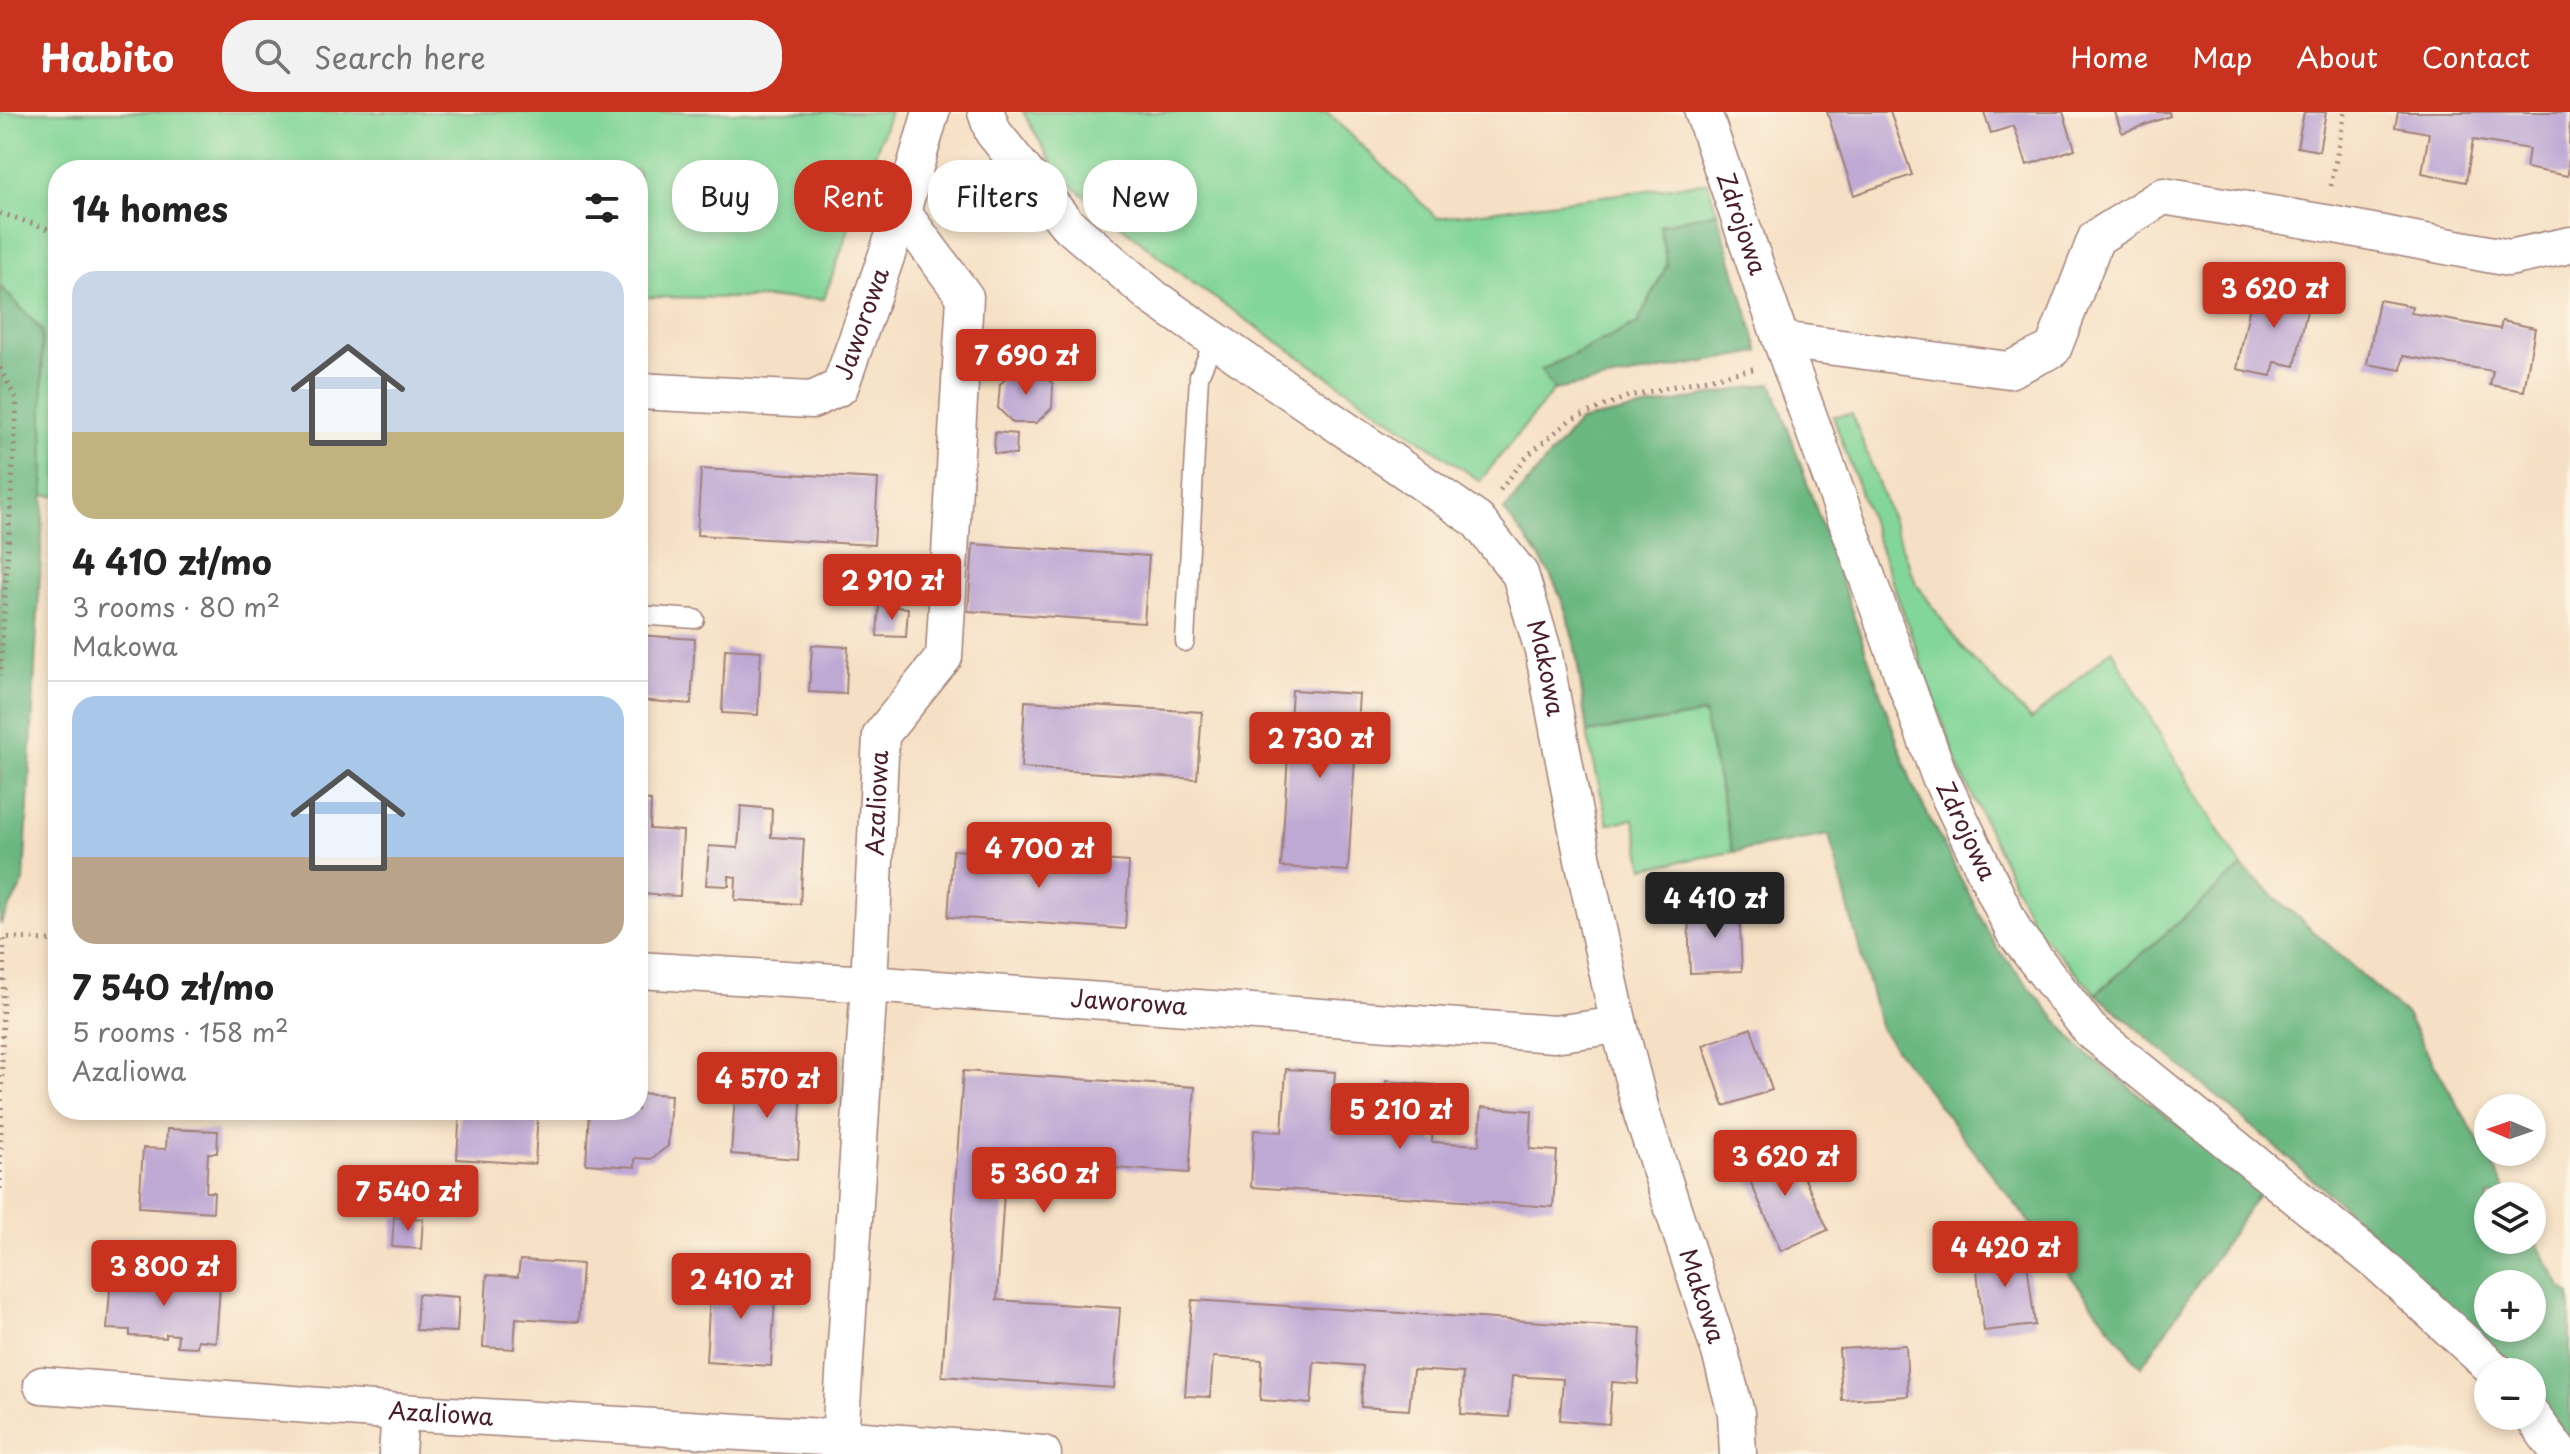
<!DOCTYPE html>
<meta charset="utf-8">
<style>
:root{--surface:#fff;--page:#f2f2f2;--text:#222;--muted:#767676;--line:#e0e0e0;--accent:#c8321e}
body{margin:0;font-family:"Playpen Sans",sans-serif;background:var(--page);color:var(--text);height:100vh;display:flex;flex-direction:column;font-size:30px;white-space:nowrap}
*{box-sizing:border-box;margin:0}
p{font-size:26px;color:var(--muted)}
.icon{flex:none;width:44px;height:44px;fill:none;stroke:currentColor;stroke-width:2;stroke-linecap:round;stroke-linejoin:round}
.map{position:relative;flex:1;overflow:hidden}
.side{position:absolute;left:48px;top:48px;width:600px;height:960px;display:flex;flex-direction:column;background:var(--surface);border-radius:32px;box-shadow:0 4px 12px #0003}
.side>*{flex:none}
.banner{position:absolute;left:672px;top:48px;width:760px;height:72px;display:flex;gap:16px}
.needle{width:52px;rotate:272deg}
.tools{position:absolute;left:2474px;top:982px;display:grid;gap:16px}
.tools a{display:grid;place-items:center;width:72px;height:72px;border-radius:50%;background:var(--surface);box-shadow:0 4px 12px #0003;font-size:40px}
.price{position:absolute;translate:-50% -68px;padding:0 18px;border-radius:8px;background:var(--accent);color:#fff;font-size:26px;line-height:52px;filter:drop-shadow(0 2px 4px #0008)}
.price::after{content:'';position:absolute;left:50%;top:48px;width:24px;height:18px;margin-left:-12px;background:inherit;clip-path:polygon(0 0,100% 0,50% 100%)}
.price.selected{background:#222;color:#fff}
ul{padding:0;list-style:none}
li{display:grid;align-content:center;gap:16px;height:424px;padding:0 24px}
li+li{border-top:2px solid var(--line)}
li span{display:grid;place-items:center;height:248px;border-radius:24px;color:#555}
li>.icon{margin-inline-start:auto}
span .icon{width:144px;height:144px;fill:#fffc;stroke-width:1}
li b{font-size:34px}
h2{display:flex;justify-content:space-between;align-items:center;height:96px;padding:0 24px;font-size:34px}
.chip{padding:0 28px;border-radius:32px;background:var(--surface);box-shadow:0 4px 12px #0003;font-size:28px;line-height:72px}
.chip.selected{background:var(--accent);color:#fff}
header{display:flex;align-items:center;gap:48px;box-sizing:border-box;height:112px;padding:0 40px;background:var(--accent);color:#fff}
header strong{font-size:38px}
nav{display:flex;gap:44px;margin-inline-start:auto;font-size:28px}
.search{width:560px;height:72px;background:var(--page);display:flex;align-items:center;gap:20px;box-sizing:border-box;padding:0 28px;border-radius:32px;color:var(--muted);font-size:30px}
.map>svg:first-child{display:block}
</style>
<header>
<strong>Habito</strong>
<div class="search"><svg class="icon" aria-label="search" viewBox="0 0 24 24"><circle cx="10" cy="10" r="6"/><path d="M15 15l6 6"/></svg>Search here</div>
<nav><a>Home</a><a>Map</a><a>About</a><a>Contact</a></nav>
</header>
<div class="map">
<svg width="2570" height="1342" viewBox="0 0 2570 1342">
<rect width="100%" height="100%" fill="#fcf5e5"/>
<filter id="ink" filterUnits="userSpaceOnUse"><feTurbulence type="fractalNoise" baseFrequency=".0125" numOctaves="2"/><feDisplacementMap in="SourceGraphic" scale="16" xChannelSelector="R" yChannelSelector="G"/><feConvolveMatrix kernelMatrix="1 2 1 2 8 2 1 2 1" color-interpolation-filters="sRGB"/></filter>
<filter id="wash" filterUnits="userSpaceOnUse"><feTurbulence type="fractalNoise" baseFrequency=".006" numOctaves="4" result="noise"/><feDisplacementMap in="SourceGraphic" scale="32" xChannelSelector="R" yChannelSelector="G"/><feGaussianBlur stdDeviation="1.8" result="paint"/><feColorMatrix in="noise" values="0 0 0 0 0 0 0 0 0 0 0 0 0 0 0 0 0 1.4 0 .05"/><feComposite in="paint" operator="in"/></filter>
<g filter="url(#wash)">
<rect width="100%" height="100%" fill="#f6e0c5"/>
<!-- green -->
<g fill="#83d699" stroke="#667a62" stroke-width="2">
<path d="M0,0H890L824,187L638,185V58H58V384L44,383L42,218L0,174Z"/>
<path d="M1023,0H1327L1437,106L1708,70L1717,100L1660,113L1667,153L1637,212L1541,258L1554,278L1480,369L1187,167L1059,63Z"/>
<path d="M1852,302L1916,471L1962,536L2031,608L2112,537L2167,635L2242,755L2096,882L2035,816L1959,656L1833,304Z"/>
<path d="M1704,602L1733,740L1644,756L1634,707L1608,712L1587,621Z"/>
</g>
<!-- forest -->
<g fill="#6ab781" stroke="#5a6b56" stroke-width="2" fill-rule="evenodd">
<path d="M1717,100L1759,240L1554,278L1541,258L1637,212L1667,153L1660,113Z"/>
<path d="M0,174L42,218L44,383L24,769L0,813Z"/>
<path d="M1772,271L1913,674L1996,835L2081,937L2261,1078L2141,1255L1881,918L1829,723L1733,740L1704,602L1587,621C1580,571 1577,516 1554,470C1541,444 1522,422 1504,399L1579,309Z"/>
<path d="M2242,755L2406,903L2510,1084H2488V1128H2532V1123L2562,1176L2570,1182V1327L2532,1278V1260H2517L2393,1139L2265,1025L2096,882ZM2488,1172H2532V1216H2488Z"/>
</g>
<g id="blocks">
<!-- building -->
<g fill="#bea8d4">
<path d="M1827,0H1890L1912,63L1854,83Z"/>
<path d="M1984,0H2063L2075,37L2027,53L2014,14L1991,21Z"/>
<path d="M2115,0H2169L2170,4L2122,21Z"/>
<path d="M2304,0H2326L2319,39L2297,35Z"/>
<path d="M2398,0H2570L2568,64L2526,56L2529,37L2473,28L2466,70L2422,61L2429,21L2395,15Z"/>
<path d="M2285,174L2311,179L2295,254L2275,250L2271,264L2237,257L2253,179L2283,185Z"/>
<path d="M2379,188L2412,194L2411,201L2500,217L2502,209L2535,216L2524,279L2490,273L2493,259L2403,244L2401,258L2367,252Z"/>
<path d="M1014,259H1040L1053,272L1052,296L1036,311H1013L998,296L1000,272Z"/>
<path d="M995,320L1017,322L1016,343L994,341Z"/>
<path d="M701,357L878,367L874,433L697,423Z"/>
<path d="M973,432L1149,444L1144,511L968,499Z"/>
<path d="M879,494L908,496L906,525L877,524Z"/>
<path d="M638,523L695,527L691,592L638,588Z"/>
<path d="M812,533L848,535L846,582L809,580Z"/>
<path d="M725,537L761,539L758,603L722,601Z"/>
<path d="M1292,578L1359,582L1348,759L1281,755Z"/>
<path d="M1025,589L1202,600L1197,667L1021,656Z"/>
<path d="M638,688L651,689L650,717L683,719L680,784L638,782Z"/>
<path d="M741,694L772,697L771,725L804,727L800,792L735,788L736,765L729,764V774L706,773L709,734L738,736Z"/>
<path d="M953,738L1129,750L1125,817L948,805Z"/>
<path d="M1739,794L1742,859L1690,861L1688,797Z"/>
<path d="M1751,916L1772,978L1724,994L1703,933Z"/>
<path d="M1286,957L1335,960L1331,1020L1382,1023L1386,969L1435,973L1432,1030L1479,1033L1482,995L1532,999L1530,1037L1557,1039L1553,1095L1251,1075L1254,1018L1282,1020Z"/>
<path d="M963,959L1195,975L1189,1061L1006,1049L997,1188L1120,1196L1114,1276L942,1264Z"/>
<path d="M736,968L802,973L798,1047L731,1042Z"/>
<path d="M638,981L671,983L668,1034L651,1047L635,1046V1055L586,1052L589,998H638Z"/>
<path d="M460,998H538L535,1052L457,1047Z"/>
<path d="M167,1017L218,1019L217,1041H208L206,1080H214L213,1100L139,1095L143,1036L166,1037Z"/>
<path d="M1789,1032L1828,1118L1781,1139L1743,1053Z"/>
<path d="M394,1105L423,1107L421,1137L392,1135Z"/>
<path d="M2025,1135L2035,1213L1984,1219L1975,1142Z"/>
<path d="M520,1148L582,1152L578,1210L516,1206L514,1237L483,1235L487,1163L518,1165Z"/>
<path d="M132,1161L185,1165V1172L220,1174L216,1230L198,1228L197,1235L177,1234L178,1223L166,1222V1226L130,1224V1218L107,1217L111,1165L131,1166Z"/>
<path d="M711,1163L776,1168L771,1254L706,1250Z"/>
<path d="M418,1182L459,1185L457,1220L416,1218Z"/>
<path d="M1192,1188L1641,1216L1638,1272L1612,1270L1609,1312L1560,1308L1563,1267L1512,1264L1509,1305L1461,1302L1463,1261L1413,1258L1409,1298L1361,1295L1363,1254L1314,1250L1311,1292L1260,1288L1262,1248L1213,1245L1210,1285L1185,1284Z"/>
<path d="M1906,1233L1908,1284L1842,1288L1839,1237Z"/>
</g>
</g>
</g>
<g filter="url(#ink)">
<use href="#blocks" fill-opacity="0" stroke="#a08078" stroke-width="2"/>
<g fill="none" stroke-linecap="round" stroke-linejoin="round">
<!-- service casing -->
<g stroke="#a08078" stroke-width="21">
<g id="service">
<path d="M638,503L695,507"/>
<path d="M1185,530L1199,264L1214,229"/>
</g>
</g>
<!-- minor casing -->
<g stroke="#a08078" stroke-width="39">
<g id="minor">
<path id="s1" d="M986,0L993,20L1066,111L1154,186L1477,408L1520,462L1543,538L1582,743L1619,913L1642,1002L1720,1240L1736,1301L1738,1342"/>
<path id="s2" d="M1703,0L1781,228L1939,663L2014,820L2090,918L2379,1152L2497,1260"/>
<path d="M1781,228L2009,258L2053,237L2096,126L2163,84L2325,111L2509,146L2570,133"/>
<path id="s3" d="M638,279L812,288L840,275L902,100L931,0"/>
<path id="s4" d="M638,858L869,872L1554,922L1619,913"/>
<path id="s5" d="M42,1273L400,1300L839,1326L1043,1342"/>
<path d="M2532,1304L2560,1342"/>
<path d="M397,1342L400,1300"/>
<path id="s6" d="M839,1342L869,872L881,623L944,545L965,185L902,100"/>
</g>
</g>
<!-- path -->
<g stroke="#a08078" stroke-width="5" stroke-dasharray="2 6" stroke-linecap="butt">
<path d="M2331,74L2345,0"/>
<path d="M0,101L58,120"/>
<path d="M0,256L17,289L0,564"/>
<path d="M1500,378L1528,343L1570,308L1629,284L1753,257"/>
<path d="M0,1077L4,825L58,829"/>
</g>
<!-- service -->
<use href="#service" stroke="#fff" stroke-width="18"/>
<!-- minor -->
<use href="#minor" stroke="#fff" stroke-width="36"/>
</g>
</g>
<g text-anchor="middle" stroke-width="8" stroke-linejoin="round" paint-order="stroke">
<!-- street labels -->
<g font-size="24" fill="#4a1f2b" stroke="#fcf5e5">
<text dy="8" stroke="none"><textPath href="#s2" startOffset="118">Zdrojowa</textPath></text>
<text dy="8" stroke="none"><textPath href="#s3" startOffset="272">Jaworowa</textPath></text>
<text dy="8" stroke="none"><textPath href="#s1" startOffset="812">Makowa</textPath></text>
<text dy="8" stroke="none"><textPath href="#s6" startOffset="652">Azaliowa</textPath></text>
<text dy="8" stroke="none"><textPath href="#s2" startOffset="766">Zdrojowa</textPath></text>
<text dy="8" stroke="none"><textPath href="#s4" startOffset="492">Jaworowa</textPath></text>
<text dy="8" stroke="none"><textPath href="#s1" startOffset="1460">Makowa</textPath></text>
<text dy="8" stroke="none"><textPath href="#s5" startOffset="400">Azaliowa</textPath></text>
</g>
</g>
</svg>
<div class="tools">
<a><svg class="needle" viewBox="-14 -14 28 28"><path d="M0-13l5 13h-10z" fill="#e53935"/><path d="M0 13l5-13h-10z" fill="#767676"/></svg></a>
<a><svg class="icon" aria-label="layers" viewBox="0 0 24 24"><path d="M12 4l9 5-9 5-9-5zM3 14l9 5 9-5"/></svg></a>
<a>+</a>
<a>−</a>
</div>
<b class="price" style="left:2274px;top:218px">3 620 zł</b>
<b class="price" style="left:1026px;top:285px">7 690 zł</b>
<b class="price" style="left:892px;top:510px">2 910 zł</b>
<b class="price" style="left:1320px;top:668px">2 730 zł</b>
<b class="price" style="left:1039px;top:778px">4 700 zł</b>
<b class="price selected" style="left:1715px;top:828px">4 410 zł</b>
<b class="price" style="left:767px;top:1008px">4 570 zł</b>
<b class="price" style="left:1400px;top:1039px">5 210 zł</b>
<b class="price" style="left:1785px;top:1086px">3 620 zł</b>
<b class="price" style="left:1044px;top:1103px">5 360 zł</b>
<b class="price" style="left:408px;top:1121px">7 540 zł</b>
<b class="price" style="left:2005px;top:1177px">4 420 zł</b>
<b class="price" style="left:164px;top:1196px">3 800 zł</b>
<b class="price" style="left:741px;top:1209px">2 410 zł</b>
<div class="banner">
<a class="chip">Buy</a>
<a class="chip selected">Rent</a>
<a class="chip">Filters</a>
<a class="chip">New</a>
</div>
<section class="side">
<h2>14 homes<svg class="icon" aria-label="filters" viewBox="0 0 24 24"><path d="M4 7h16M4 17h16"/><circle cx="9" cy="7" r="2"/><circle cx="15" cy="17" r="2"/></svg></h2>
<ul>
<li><span style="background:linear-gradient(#c9d6e8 65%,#c2b280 0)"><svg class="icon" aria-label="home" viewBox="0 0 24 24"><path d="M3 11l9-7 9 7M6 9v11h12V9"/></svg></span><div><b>4 410 zł/mo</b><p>3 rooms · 80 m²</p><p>Makowa</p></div></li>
<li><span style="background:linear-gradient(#a9c7e8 65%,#b9a48a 0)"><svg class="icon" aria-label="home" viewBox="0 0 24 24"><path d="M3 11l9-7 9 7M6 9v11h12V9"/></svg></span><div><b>7 540 zł/mo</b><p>5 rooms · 158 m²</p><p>Azaliowa</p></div></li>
</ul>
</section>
</div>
